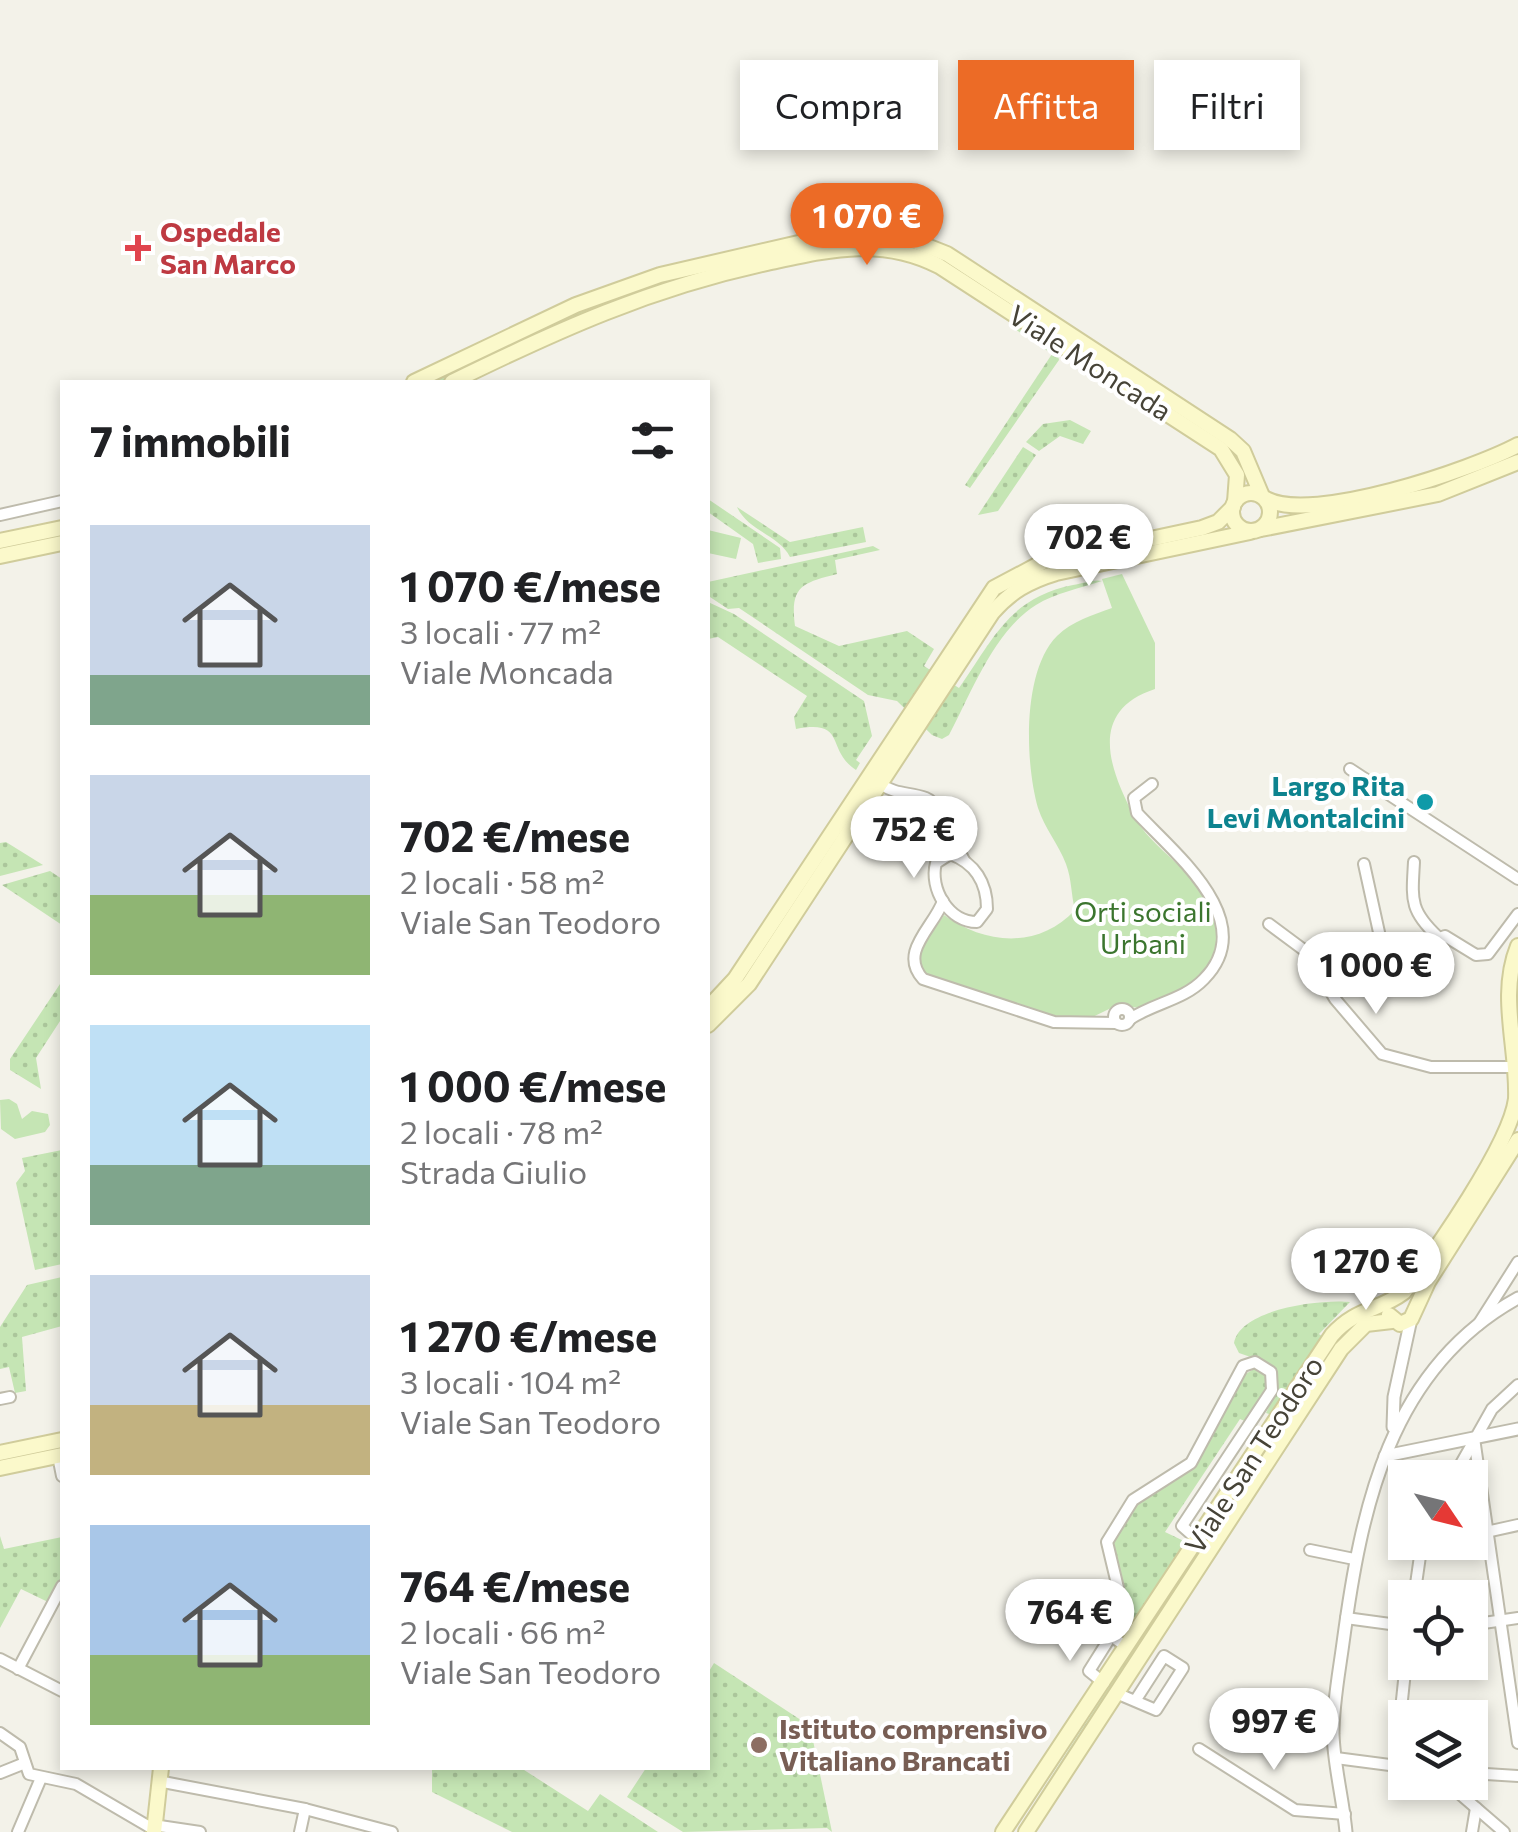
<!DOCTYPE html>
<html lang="it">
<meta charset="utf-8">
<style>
:root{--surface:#fff;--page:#f2f2f2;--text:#202124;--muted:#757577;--accent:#ec6b26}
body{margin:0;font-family:Commissioner,sans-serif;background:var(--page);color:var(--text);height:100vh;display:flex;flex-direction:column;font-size:38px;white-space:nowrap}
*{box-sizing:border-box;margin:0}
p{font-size:32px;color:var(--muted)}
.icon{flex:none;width:55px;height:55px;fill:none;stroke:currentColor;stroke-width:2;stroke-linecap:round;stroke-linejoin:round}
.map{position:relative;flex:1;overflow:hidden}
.side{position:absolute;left:60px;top:380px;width:650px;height:1390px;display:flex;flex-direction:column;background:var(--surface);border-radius:0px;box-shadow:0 5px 15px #0003}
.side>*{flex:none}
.hud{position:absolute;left:740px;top:60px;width:628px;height:90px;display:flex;gap:20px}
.needle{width:65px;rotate:125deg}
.tools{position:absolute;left:1388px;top:1460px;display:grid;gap:20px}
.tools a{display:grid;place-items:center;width:100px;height:100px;border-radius:0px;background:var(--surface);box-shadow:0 5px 15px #0003;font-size:50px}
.price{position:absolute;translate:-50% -85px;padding:0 22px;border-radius:35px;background:#fff;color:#222;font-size:32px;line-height:65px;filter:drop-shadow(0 2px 5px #0008)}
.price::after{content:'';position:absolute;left:50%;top:60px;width:30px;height:22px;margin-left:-15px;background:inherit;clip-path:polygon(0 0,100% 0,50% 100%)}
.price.on{background:var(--accent);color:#fff}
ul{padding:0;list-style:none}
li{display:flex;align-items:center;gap:30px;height:250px;padding:0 30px}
li span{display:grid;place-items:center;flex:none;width:280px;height:200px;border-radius:0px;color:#555}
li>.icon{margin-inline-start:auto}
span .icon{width:120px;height:120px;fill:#fffc;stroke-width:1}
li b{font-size:42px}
h2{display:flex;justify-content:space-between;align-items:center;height:120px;padding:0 30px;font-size:42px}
.chip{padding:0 35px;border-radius:0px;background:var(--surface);box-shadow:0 5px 15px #0003;font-size:35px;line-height:90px}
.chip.on{background:var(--accent);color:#fff}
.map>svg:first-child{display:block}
</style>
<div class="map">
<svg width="1518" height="1832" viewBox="0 0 1518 1832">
<defs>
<pattern id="grass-dots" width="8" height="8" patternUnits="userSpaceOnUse" patternTransform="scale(2.5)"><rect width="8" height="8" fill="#c5e5b4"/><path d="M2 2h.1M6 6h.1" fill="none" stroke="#abc69b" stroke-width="1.8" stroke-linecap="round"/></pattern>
</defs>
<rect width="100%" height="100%" fill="#f3f2e9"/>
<!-- grass -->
<g fill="url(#grass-dots)">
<path d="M843,238H890L931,250L1226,441L1241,459L1236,461L1229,450L940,261L886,243L694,275L599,307L443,382H426L587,306L659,280Z"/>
<path d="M1019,326L1057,351L1059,360L970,488L965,485L1052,354L1015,329Z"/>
<path d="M1070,420L1091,431L1083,444L1060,436L1039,451L1026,442L1043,424Z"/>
<path d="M1023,447L1036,455L998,511L978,515Z"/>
<path d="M708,499L780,548L781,559L758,563L753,544L708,512Z"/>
<path d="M737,507L790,542L863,527L866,542L790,557C779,535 748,531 737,507Z"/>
<path d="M873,546L880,550L835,560L837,574C801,583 790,587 795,626L839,646L907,631L934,649L924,666L959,688C994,638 1009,598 1073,585C1083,583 1095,579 1102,581C1081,588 1055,593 1036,605C994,631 971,694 949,735L942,739L932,735L897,701L868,695L739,608L728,609L710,597L708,582Z"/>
<path d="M708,602L734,614L864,701L872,736L856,760L860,763L856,770C825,750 848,719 796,729L794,717L807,696L718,637L708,639Z"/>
<path d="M6,842L43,865L0,876V843Z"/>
<path d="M50,871L62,879V925L2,885Z"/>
<path d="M62,981V1018L36,1058L41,1089L10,1070V1059Z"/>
<path d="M62,1150V1264L35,1270L16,1183L25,1171L22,1158Z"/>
<path d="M62,1277V1326L22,1337L26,1391L15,1393L9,1367L0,1369V1327L27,1285Z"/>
<path d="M1350,1302L1319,1334L1323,1337L1272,1415L1266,1413L1277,1390L1276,1373L1265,1362L1239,1353L1234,1343C1240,1309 1320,1299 1350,1302Z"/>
<path d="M1379,1313L1351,1328L1336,1346L1033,1805L1332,1343L1355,1320Z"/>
<path d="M1257,1367L1266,1372L1269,1385L1247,1422L1240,1419L1165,1532L1188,1543L1122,1635L1120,1630L1129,1616L1112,1543L1136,1506L1195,1462L1244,1375Z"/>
<path d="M0,1536L4,1549L62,1537V1580L48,1602L21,1589L0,1628Z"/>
<path d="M714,1663L810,1726L832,1832L827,1828L683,1832L627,1797L646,1768H708V1673Z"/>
<path d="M432,1768H521L588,1811L600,1794L658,1832H512L432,1792Z"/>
</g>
<!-- green -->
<g fill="#c5e5b4">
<path d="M708,530L741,538L736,559L708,553Z"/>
<path d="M1122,574L1155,643V689C1088,711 1109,768 1133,814C1152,852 1200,871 1214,914C1231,963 1186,994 1143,1007C1134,1009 1128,1005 1120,1006C1102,1008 1092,1025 1063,1020C1017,1011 970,990 926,975L917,955L944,915C984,944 1038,950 1075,910C1071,895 1072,880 1066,864C1059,845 1045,829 1038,808C1025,763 1022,671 1057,636C1072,621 1093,615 1112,608L1102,579Z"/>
<path d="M9,1099L17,1104L22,1119L32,1111L48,1114L50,1125L45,1132L15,1139L1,1129L0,1100Z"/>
</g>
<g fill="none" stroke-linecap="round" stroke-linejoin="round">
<!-- minor casing -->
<g stroke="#bebbac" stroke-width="14">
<g id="minor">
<path d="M0,515L62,501"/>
<path d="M1350,769L1518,879"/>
<path d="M880,784C897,795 909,792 926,798C942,804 955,845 964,860"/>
<path d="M950,854C975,863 987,883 987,909L977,922C949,922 929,889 936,863Z"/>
<path d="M1414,862C1412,899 1409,910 1438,937"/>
<path d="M1364,864L1382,946L1394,955L1445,936L1476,955L1488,954L1518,914"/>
<path d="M943,901C934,927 898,952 923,979L1054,1022L1116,1023"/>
<path d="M1269,924L1308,953L1335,999L1382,1054L1431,1067H1515"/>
<circle cx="1122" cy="1017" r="8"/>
<path d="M1130,1019C1154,1003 1184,1000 1204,979C1261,921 1174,853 1137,813L1134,798L1152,784"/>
<path d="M1478,1325L1518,1262"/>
<path d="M0,1399L10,1397"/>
<path d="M1474,1438L1518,1743"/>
<path d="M58,1456L62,1476"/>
<path d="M1453,1478L1492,1409L1518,1385"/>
<path d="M1486,1532L1518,1525"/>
<path d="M1310,1550L1354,1559"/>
<path d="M1414,1598L1422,1542"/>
<path d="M1346,1618L1405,1626"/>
<path d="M1470,1625L1518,1618"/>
<path d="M1127,1647L1111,1636L1124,1613L1107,1542L1133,1500L1191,1463L1243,1366L1255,1362L1271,1372L1272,1390L1182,1526L1198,1540"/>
<path d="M0,1659L62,1691"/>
<path d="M18,1669L62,1586"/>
<path d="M1104,1683L1089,1671L1111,1636"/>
<path d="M1116,1693L1156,1710L1183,1668L1164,1656L1135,1701"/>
<path d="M0,1733L20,1747L29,1774L76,1784L153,1829"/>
<path d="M1199,1749L1295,1810L1345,1814"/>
<path d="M1336,1758L1405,1767"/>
<path d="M1395,1766L1406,1662"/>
<path d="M0,1773L25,1763"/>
<path d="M1470,1773L1518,1776"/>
<path d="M158,1781L305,1809L392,1832"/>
<path d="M1446,1782L1504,1832"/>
<path d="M153,1825L200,1832"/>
<path d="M18,1832L41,1778"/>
<path d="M300,1832L305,1809"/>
<path d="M1472,1832L1476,1808"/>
</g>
</g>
<!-- tertiary casing -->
<g stroke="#bebbac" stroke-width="15">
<g id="tertiary">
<path d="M1393,1427L1394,1397L1411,1319"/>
<path d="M1385,1456L1518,1429"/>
<path d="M1346,1832C1343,1799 1334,1766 1333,1734C1333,1703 1339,1673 1343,1643C1361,1509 1389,1369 1518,1298"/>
</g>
</g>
<!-- secondary casing -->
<g stroke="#d0cc9b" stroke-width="18">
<g id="secondary">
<path d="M414,382L576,305L660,275L829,236L866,232L904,237L947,254L1230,439L1243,451L1262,496"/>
<path d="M452,382C558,330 651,288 767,263C828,250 881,236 939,266L1221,449L1237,475L1235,502"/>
<circle cx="1251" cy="512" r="19"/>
<path d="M1266,499C1312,524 1471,470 1518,445"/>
<path d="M1261,529L1438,494L1518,462"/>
<path d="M0,541L62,528"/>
<path d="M0,556L62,543"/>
<path d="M708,1008L735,979L994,588L1043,562L1202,528L1218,522L1233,507"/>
<path d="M708,1025L749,984L992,613C1010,592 1029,581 1056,573L1250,532"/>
<path d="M1389,1315L1400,1324L1411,1319L1428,1282L1518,1140"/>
<path d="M0,1453L62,1440"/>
<path d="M0,1468L62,1455"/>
<path d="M154,1832L161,1768"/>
<path d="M1003,1832L1332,1335C1356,1308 1379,1311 1404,1292C1434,1253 1510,1145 1516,1099C1518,1047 1498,996 1518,946"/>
<path d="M1026,1832L1341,1349L1366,1324L1392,1321"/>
</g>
</g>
<!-- minor -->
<use href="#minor" stroke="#fff" stroke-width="10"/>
<!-- tertiary -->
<use href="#tertiary" stroke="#fff" stroke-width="11"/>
<!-- secondary -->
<use href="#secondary" stroke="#fbf9cb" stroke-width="14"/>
</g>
<!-- markers -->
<path fill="#e0444e" stroke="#fff" stroke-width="4" d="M133 233h10v10h10v10h-10v10h-10v-10h-10v-10h10z"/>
<circle fill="#0f9aa8" stroke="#fff" stroke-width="4" cx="1425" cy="802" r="10"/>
<circle fill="#8d6e63" stroke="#fff" stroke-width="4" cx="759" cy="1745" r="10"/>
<g text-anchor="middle" stroke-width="8" stroke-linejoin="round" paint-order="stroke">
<!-- health labels -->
<g font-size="28" font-weight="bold" fill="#be3a42" stroke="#fff" text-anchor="start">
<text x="160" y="242">Ospedale<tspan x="160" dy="32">San Marco</tspan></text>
</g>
<!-- street labels -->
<g font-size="28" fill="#464337" stroke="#fff">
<text transform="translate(1090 363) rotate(33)" y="10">Viale Moncada</text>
<text transform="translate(1254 1455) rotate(-57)" y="10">Viale San Teodoro</text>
</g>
<!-- culture labels -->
<g font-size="28" font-weight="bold" fill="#0d838f" stroke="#fff" text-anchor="end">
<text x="1405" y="796">Largo Rita<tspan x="1405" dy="32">Levi Montalcini</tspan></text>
</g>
<!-- park labels -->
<g font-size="28" fill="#3b752e" stroke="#fff">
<text x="1143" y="922">Orti sociali<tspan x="1143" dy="32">Urbani</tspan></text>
</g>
<!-- education labels -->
<g font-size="28" font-weight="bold" fill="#785e54" stroke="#fff" text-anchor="start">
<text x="779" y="1739">Istituto comprensivo<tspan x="779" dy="32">Vitaliano Brancati</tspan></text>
</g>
</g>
</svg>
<div class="tools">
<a><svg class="needle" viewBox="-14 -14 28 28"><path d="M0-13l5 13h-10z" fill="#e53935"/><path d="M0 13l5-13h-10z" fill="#757577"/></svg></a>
<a><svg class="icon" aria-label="locate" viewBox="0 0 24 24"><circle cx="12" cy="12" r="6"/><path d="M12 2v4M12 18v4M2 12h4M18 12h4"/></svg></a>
<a><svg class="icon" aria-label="layers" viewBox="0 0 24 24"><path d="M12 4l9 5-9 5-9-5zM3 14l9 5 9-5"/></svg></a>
</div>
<b class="price on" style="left:867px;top:268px">1 070 €</b>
<b class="price" style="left:1089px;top:589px">702 €</b>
<b class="price" style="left:914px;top:881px">752 €</b>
<b class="price" style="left:1376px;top:1017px">1 000 €</b>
<b class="price" style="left:1366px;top:1313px">1 270 €</b>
<b class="price" style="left:1070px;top:1664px">764 €</b>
<b class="price" style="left:1274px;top:1773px">997 €</b>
<div class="hud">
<a class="chip">Compra</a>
<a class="chip on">Affitta</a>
<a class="chip">Filtri</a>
</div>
<section class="side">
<h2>7 immobili<svg class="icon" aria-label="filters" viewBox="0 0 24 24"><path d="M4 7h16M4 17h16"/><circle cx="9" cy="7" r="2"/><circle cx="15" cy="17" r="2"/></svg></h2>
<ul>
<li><span style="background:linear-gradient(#c9d6e8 75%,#7fa58c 0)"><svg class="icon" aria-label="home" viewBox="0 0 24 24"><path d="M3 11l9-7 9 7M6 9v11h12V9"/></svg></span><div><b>1 070 €/mese</b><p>3 locali · 77 m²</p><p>Viale Moncada</p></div></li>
<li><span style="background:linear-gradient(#c9d6e8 60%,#8fb573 0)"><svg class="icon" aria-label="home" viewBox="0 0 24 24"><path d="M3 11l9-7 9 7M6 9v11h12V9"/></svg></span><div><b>702 €/mese</b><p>2 locali · 58 m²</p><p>Viale San Teodoro</p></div></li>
<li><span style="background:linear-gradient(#bfe0f5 70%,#7fa58c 0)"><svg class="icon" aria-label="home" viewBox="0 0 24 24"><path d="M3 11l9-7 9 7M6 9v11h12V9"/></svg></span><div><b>1 000 €/mese</b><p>2 locali · 78 m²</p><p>Strada Giulio</p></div></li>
<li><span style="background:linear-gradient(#c9d6e8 65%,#c2b280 0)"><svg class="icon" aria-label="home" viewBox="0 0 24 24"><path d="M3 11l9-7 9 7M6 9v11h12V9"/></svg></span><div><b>1 270 €/mese</b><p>3 locali · 104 m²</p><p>Viale San Teodoro</p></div></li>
<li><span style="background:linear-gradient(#a9c7e8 65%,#8fb573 0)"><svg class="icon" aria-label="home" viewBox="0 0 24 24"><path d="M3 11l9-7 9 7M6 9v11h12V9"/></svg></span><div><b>764 €/mese</b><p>2 locali · 66 m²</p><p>Viale San Teodoro</p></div></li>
</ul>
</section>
</div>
